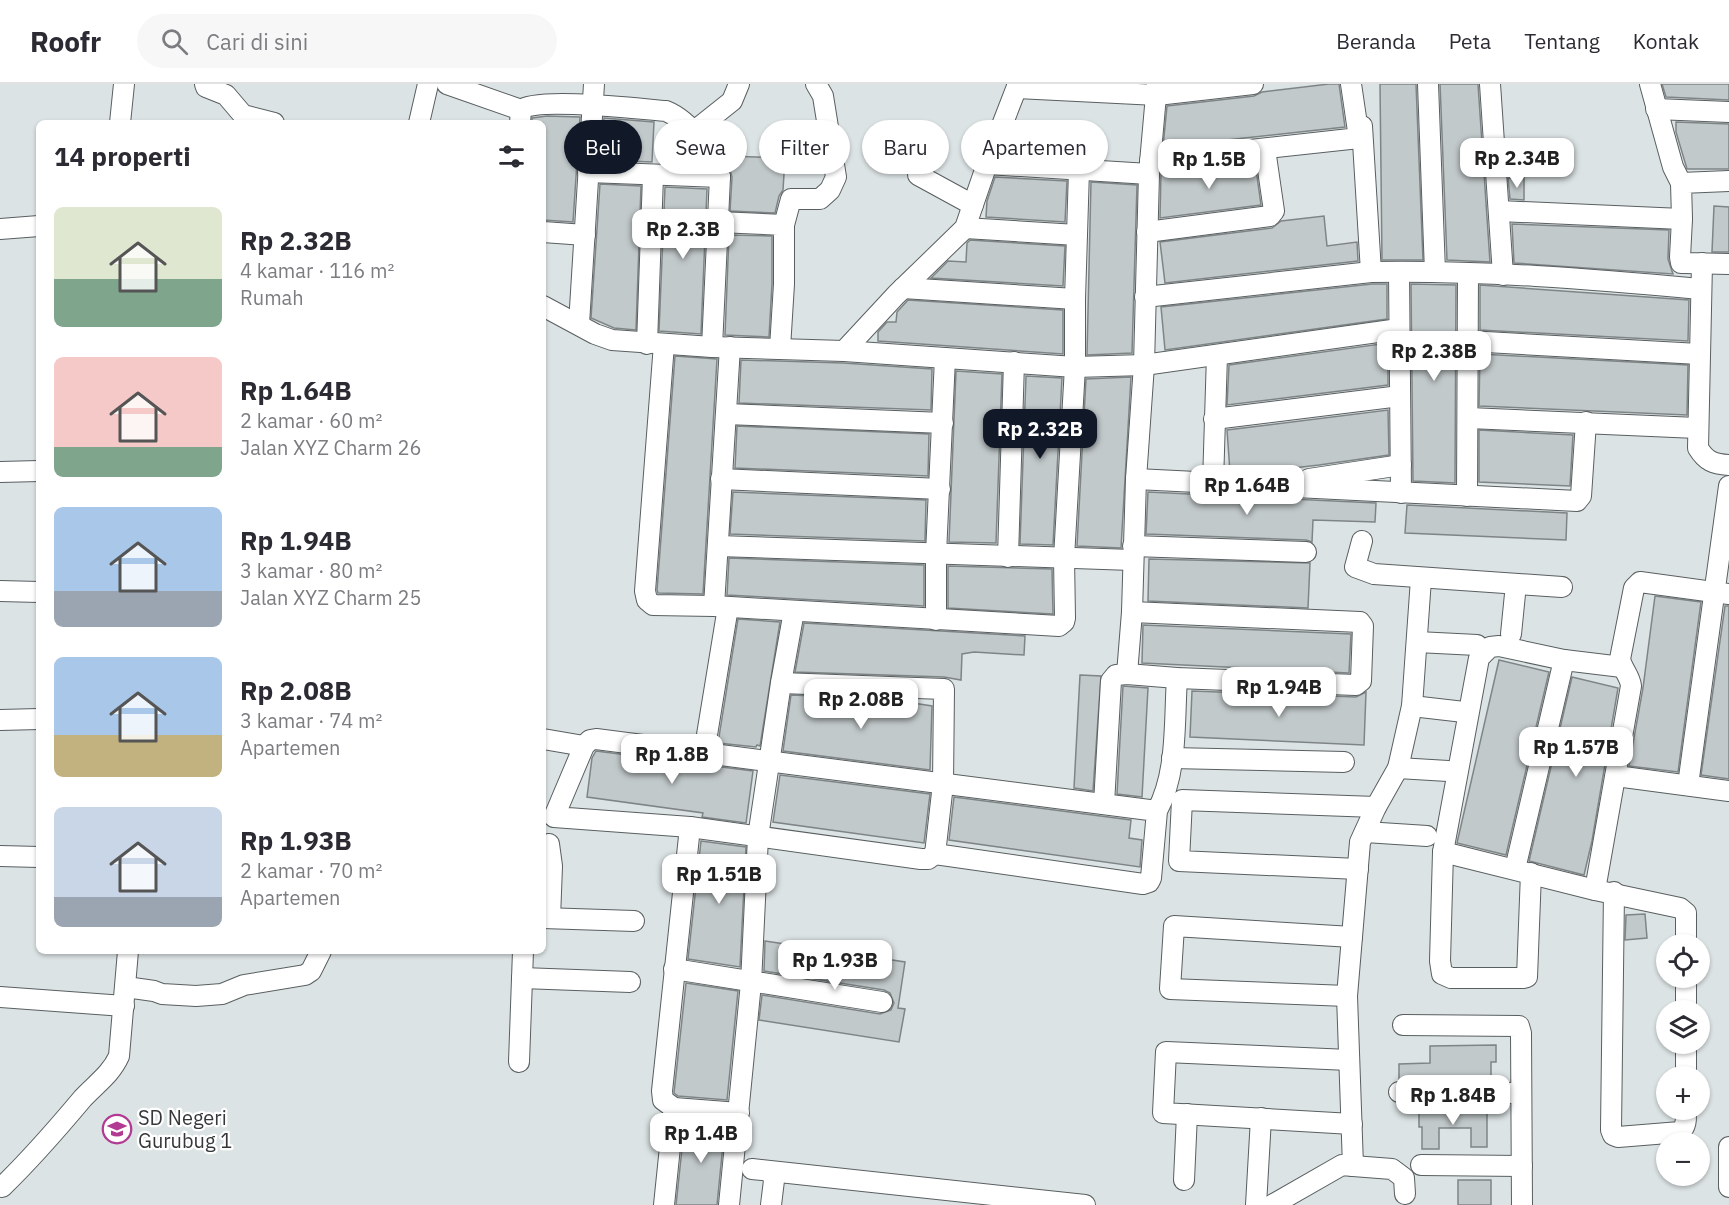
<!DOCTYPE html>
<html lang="id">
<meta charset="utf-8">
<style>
:root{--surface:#fff;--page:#f7f7f7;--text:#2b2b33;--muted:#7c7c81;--line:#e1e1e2;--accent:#111827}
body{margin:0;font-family:"IBM Plex Sans",sans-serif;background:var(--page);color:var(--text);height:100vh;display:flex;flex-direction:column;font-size:22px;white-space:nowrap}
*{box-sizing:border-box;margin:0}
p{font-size:20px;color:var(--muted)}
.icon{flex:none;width:33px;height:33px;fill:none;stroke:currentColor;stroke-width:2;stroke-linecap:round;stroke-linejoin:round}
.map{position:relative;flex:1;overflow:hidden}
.details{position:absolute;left:36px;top:36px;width:510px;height:834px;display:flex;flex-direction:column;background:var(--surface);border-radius:9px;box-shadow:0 2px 4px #0004}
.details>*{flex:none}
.top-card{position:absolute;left:564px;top:36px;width:570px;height:54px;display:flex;gap:12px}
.tools{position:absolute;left:1656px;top:850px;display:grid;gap:12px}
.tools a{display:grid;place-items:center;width:54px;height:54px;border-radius:50%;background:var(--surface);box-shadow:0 2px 4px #0004;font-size:30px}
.price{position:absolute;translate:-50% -51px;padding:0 14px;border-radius:12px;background:#fff;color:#222;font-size:20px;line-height:39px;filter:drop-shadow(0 2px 3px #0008)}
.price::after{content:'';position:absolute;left:50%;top:36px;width:18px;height:14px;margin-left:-9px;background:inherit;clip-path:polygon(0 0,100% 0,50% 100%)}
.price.on{background:var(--accent);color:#fff}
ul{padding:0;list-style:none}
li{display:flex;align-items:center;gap:18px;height:150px;padding:0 18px}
li span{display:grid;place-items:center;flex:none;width:168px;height:120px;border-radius:9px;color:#555}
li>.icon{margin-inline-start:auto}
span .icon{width:72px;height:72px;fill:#fffc;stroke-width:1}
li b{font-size:26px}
h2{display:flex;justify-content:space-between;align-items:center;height:72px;padding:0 18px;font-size:26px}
.pill{padding:0 21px;border-radius:27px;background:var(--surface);box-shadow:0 2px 4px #0004;font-size:21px;line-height:54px}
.pill.on{background:var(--accent);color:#fff}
header{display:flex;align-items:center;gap:36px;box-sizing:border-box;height:84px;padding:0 30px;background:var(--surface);border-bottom:2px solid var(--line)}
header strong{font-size:28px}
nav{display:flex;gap:33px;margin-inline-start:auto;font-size:21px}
.search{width:420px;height:54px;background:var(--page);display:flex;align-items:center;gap:15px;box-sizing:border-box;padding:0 21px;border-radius:33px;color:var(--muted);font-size:22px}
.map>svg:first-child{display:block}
</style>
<header>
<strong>Roofr</strong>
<div class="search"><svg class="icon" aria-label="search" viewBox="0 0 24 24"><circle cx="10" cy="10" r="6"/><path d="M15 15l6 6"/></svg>Cari di sini</div>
<nav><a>Beranda</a><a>Peta</a><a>Tentang</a><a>Kontak</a></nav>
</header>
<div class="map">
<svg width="1729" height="1121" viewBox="0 0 1729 1121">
<rect width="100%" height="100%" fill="#dce3e4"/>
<!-- building -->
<g fill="#c2c9ca" stroke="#7f8586" stroke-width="1.5">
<path d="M1329,0H1339L1345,43L1163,63L1167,22L1254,12L1262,8Z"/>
<path d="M1380,0H1416L1423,176H1382Z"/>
<path d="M1440,0H1478L1490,178L1447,176Z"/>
<path d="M1662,0H1729V16L1666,13Z"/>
<path d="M547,32L580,33L573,138L543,136V39H532V34Z"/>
<path d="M604,34L654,38L652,78L601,76Z"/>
<path d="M1676,38L1729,40V85H1687L1676,48Z"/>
<path d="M726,72L785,74L783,106L779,112L775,129L730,127L732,93Z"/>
<path d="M1255,78L1261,121L1160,134L1161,88Z"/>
<path d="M995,93L1067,97L1065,138L986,133L987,117Z"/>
<path d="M1508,94H1524V116L1510,115Z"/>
<path d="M1091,98L1137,101L1132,269L1087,271Z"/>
<path d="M600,100L641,102L636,246L614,244L591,234Z"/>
<path d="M665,103L707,105L701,250L659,247Z"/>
<path d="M1714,122L1729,123V168H1712Z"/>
<path d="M1324,132L1327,162L1357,158L1358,177L1165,199L1160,158L1272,144L1281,137Z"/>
<path d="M1512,140L1669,146L1668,175L1673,190L1514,179Z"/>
<path d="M729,151L772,152V200L769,253L725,251Z"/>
<path d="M970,156L1065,162L1063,202L931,194L948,177L966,178L967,159Z"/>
<path d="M1372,200H1387V235L1165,266L1161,223Z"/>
<path d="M1411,200L1456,201L1455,399L1413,397Z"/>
<path d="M1480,201L1689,216L1688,257L1480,246Z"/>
<path d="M908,216L1063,226V270L878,257V248L887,238H896L897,228Z"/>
<path d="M1388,259V301L1227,321L1229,281Z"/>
<path d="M1480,270L1688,281L1687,331L1479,322Z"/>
<path d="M675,272L717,275L703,510L658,509L657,506Z"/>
<path d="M741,276L843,279L932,285L931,326L739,319Z"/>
<path d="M956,287L1002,290L996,459L949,458Z"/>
<path d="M1026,292L1062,294L1053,461L1020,460Z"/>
<path d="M1131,293L1121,464L1077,462L1086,295Z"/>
<path d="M1388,326L1389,371L1319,381L1251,389L1230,388L1227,346Z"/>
<path d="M737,342L929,350L928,392L735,384Z"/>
<path d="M1479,346L1573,351L1570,402L1479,398Z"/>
<path d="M733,408L926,416L925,457L730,450Z"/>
<path d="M1148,408L1376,419L1375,438L1313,436L1312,458L1306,456L1146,450Z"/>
<path d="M1407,421L1567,429L1566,456L1405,449Z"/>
<path d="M729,474L924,481V522L727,511Z"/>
<path d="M1149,475L1310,479L1308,524L1148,517Z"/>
<path d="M948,482L1052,485L1053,530L948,524Z"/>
<path d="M1655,512L1701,518L1678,688L1629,682L1643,604Z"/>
<path d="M1725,522H1729V695L1701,691Z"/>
<path d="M738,535L780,538L760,662L757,661L756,663L718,659Z"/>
<path d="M804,539L1025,552L1024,571L974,568L962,570L961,596L944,593L795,588Z"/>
<path d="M1143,541L1351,550L1349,589L1142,579Z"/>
<path d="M1499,576L1549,588L1506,771L1457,759Z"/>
<path d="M1080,591L1101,592L1093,707L1074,704Z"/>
<path d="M1572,593L1618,604L1592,757L1584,791L1529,777Z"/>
<path d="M1123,602L1148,604L1142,713L1117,710Z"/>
<path d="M1192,607L1356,613L1366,608L1364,661L1190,653Z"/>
<path d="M791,611L887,615L932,622L930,686L783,667Z"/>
<path d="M596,667L753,687L746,739L702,733L703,729L587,713L592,674Z"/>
<path d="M780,691L930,710L924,759L773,738Z"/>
<path d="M954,713L1131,736L1129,754L1142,756L1140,783L949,756Z"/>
<path d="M701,757L746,763L740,883L688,875Z"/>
<path d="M1645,830L1647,854L1625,856L1626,831Z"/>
<path d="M765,857L905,878L898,924L905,925L899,958L759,936L762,911L880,930L891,926L894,919L890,909L884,906L764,887Z"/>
<path d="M686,899L738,907L727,1016L678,1012L674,1009Z"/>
<path d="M1496,961V978H1491V996H1399V980L1430,979V962Z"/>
<path d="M1419,1027H1487V1063H1471V1044H1439V1065H1422V1043H1419Z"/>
<path d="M685,1037L725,1040L717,1121H676Z"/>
<rect x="1458" y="1096" width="33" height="25"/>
</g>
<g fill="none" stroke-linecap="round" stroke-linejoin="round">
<!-- minor casing -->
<g stroke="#595f60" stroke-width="22">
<g id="minor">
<path d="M205,0L206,3L226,11L243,31L274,39"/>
<path d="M447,0L521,26"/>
<path d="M1428,0L1435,188"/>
<path d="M1490,0L1503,191"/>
<path d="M1650,0L1673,83L1681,99"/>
<path d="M1017,4L1157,11L1253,0"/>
<path d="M1656,25L1729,28"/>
<path d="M120,39L124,0"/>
<path d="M419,39L428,0"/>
<path d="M520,39L521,26C536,13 640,25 666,27C691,37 712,69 720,93L712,263"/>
<path d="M1362,42L1371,188"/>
<path d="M693,48L732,17L739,0"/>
<path d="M1150,77L1359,54L1351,0"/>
<path d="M987,80L1149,90"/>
<path d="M588,88L720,93"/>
<path d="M918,91L973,121"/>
<path d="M1729,97L1681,99L1682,135L1680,173L1681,179H1684L1729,180"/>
<path d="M1499,127L1682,135"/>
<path d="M718,138L784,141V200L780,264"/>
<path d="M784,141L791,115H820L830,106L836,93L823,12L816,0"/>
<path d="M965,144L1077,151"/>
<path d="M0,145L39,142"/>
<path d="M543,148L585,151"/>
<path d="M1147,148L1270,132L1274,127L1265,65"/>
<path d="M1702,179L1698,364C1706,377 1713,380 1729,381"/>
<path d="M1399,188L1401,409"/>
<path d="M903,204L1075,215"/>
<path d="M1145,213L1371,188C1479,186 1593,195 1700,205"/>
<path d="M543,222L595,250L612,256L712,263L844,267L1075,283L1144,281L1399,245"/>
<path d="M579,240L594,0"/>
<path d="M1468,257L1699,270"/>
<path d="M647,260L653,92"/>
<path d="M664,260L645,507L647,516L653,521L714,522L1059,542L1064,538L1065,534L1064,474L1075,283V215L1079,86"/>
<path d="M844,267L896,211L965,144L987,80L1018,0"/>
<path d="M726,330L943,339"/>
<path d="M1469,334L1697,344"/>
<path d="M1214,335L1400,312"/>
<path d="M0,388L39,387"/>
<path d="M721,395L940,405"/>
<path d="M1136,395L1577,417L1581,412L1586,338"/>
<path d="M1309,395L1401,381"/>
<path d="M1213,399L1217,271"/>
<path d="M1467,412L1468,189"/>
<path d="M1362,457L1355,483L1374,490L1562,503"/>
<path d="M718,462L1132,476"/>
<path d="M1133,462L1306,468"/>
<path d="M1008,473L1014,278"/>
<path d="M0,507L39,508"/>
<path d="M714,522L730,263"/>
<path d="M936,536V470L945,274"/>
<path d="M1511,550L1516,500"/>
<path d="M1417,558L1477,561"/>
<path d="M1127,590L1132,528L1136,395L1144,281L1149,90L1157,0"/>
<path d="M781,599L944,605L943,700L935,770"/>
<path d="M1412,622L1464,628"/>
<path d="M0,636L39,635"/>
<path d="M543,655L584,662"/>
<path d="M704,669L728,523"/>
<path d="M1172,674L1344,678"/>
<path d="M1398,684L1448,687"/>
<path d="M1616,692L1729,707"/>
<path d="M1688,701L1729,402"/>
<path d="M1104,720L1111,597L1116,591L1127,590L1177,594L1356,601L1361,597L1363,542L1360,538L1132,528"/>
<path d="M1157,727L1151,794L1149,798L1143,800L935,770L928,775H921L690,743L554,733L584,662L590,656L596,655L1157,727C1178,688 1174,637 1177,594"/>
<path d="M690,743L662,1007L663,1016L674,1024L739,1029"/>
<path d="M1365,748L1427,752"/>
<path d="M549,760L552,782L550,834"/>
<path d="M1443,768L1595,806L1680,824L1686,829V861"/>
<path d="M0,772L39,773"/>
<path d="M1358,785L1179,777L1182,716L1376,723"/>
<path d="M1515,785L1564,576"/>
<path d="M1531,789L1527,893L1523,894H1451L1442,890L1440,877L1443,768L1479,574L1490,563L1499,562L1564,576L1622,583"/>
<path d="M1595,806L1631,602C1630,592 1622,585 1620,575L1634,504L1640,498L1729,510"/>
<path d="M1614,808L1611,1046L1613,1051L1618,1053L1680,1048C1687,1042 1686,1034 1686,1026"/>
<path d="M543,834L634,837"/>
<path d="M674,885L882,918"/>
<path d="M522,894L630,898"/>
<path d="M1686,894V927"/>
<path d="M126,903L154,907L162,910L196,912L222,910L244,901L305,891L311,887L321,867"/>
<path d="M1347,912L1170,905L1174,842L1352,853"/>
<path d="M0,913L124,922"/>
<path d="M1403,941L1519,942L1521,949L1522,1121"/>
<path d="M1686,960V993"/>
<path d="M1349,976L1166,968L1163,1029L1352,1040"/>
<path d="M519,978L523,867"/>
<path d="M1399,1008L1521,1009"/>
<path d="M1729,1063V1103"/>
<path d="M1421,1081L1522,1082"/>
<path d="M1353,1082L1392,1085L1404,1094L1405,1110"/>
<path d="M752,1085L1085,1121"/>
<path d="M1184,1096L1187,1030"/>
<path d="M2,1103C31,1075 57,1045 83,1014C96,1000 111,990 119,972L128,867"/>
<path d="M664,1121L674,1024"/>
<path d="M729,1121L751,899L758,753L781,599L794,527"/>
<path d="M771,1121L775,1088"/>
<path d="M1256,1121L1261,1034"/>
<path d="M1272,1121L1342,1081L1353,1082L1347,912L1360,758L1376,723L1398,684L1412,622L1421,495"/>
</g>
</g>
<!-- minor -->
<use href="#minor" stroke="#fff" stroke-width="20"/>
</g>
<!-- icons -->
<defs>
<g id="school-ring" transform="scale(1.5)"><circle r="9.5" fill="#fff" stroke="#b13b92" stroke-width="1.5"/><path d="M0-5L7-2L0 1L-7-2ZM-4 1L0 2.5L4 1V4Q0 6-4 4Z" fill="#b13b92"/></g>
</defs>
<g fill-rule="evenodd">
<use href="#school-ring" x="117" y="1045"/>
</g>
<g text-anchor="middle" stroke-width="4.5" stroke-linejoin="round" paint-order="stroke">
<!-- poi labels -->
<g font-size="20" fill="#353738" stroke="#fff" text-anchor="start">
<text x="138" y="1041">SD Negeri<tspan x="138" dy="23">Gurubug 1</tspan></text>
</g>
</g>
</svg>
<div class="tools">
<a><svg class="icon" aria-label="locate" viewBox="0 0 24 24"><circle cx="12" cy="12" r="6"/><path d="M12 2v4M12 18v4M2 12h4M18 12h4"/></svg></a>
<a><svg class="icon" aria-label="layers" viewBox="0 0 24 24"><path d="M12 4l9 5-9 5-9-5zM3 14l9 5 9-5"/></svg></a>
<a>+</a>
<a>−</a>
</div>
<b class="price" style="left:1517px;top:105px">Rp 2.34B</b>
<b class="price" style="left:1209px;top:106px">Rp 1.5B</b>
<b class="price" style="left:683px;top:176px">Rp 2.3B</b>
<b class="price" style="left:1434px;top:298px">Rp 2.38B</b>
<b class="price on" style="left:1040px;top:376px">Rp 2.32B</b>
<b class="price" style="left:1247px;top:432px">Rp 1.64B</b>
<b class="price" style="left:1279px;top:634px">Rp 1.94B</b>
<b class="price" style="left:861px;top:646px">Rp 2.08B</b>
<b class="price" style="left:1576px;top:694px">Rp 1.57B</b>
<b class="price" style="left:672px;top:701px">Rp 1.8B</b>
<b class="price" style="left:719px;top:821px">Rp 1.51B</b>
<b class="price" style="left:835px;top:907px">Rp 1.93B</b>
<b class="price" style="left:1453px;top:1042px">Rp 1.84B</b>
<b class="price" style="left:701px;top:1080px">Rp 1.4B</b>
<div class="top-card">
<a class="pill on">Beli</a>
<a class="pill">Sewa</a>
<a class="pill">Filter</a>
<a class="pill">Baru</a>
<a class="pill">Apartemen</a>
</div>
<section class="details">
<h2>14 properti<svg class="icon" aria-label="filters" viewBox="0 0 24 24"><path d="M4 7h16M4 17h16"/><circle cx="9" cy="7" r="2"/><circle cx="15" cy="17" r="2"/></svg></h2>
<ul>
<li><span style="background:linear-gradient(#dfe7d0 60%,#7fa58c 0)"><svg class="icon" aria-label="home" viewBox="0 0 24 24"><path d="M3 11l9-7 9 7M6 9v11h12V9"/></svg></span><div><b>Rp 2.32B</b><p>4 kamar · 116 m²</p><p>Rumah</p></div></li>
<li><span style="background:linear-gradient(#f6c9c9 75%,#7fa58c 0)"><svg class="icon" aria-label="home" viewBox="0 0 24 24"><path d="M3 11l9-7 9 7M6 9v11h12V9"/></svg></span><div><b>Rp 1.64B</b><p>2 kamar · 60 m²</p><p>Jalan XYZ Charm 26</p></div></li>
<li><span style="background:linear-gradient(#a9c7e8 70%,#9aa5b1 0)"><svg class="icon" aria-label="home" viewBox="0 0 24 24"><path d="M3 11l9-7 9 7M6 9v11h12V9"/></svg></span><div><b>Rp 1.94B</b><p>3 kamar · 80 m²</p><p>Jalan XYZ Charm 25</p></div></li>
<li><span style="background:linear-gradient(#a9c7e8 65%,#c2b280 0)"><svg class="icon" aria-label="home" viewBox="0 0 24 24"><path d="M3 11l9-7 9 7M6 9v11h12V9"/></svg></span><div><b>Rp 2.08B</b><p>3 kamar · 74 m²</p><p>Apartemen</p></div></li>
<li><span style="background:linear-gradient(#c9d6e8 75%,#9aa5b1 0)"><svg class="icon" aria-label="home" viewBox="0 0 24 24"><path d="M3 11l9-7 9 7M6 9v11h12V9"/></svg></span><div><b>Rp 1.93B</b><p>2 kamar · 70 m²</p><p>Apartemen</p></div></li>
</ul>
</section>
</div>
